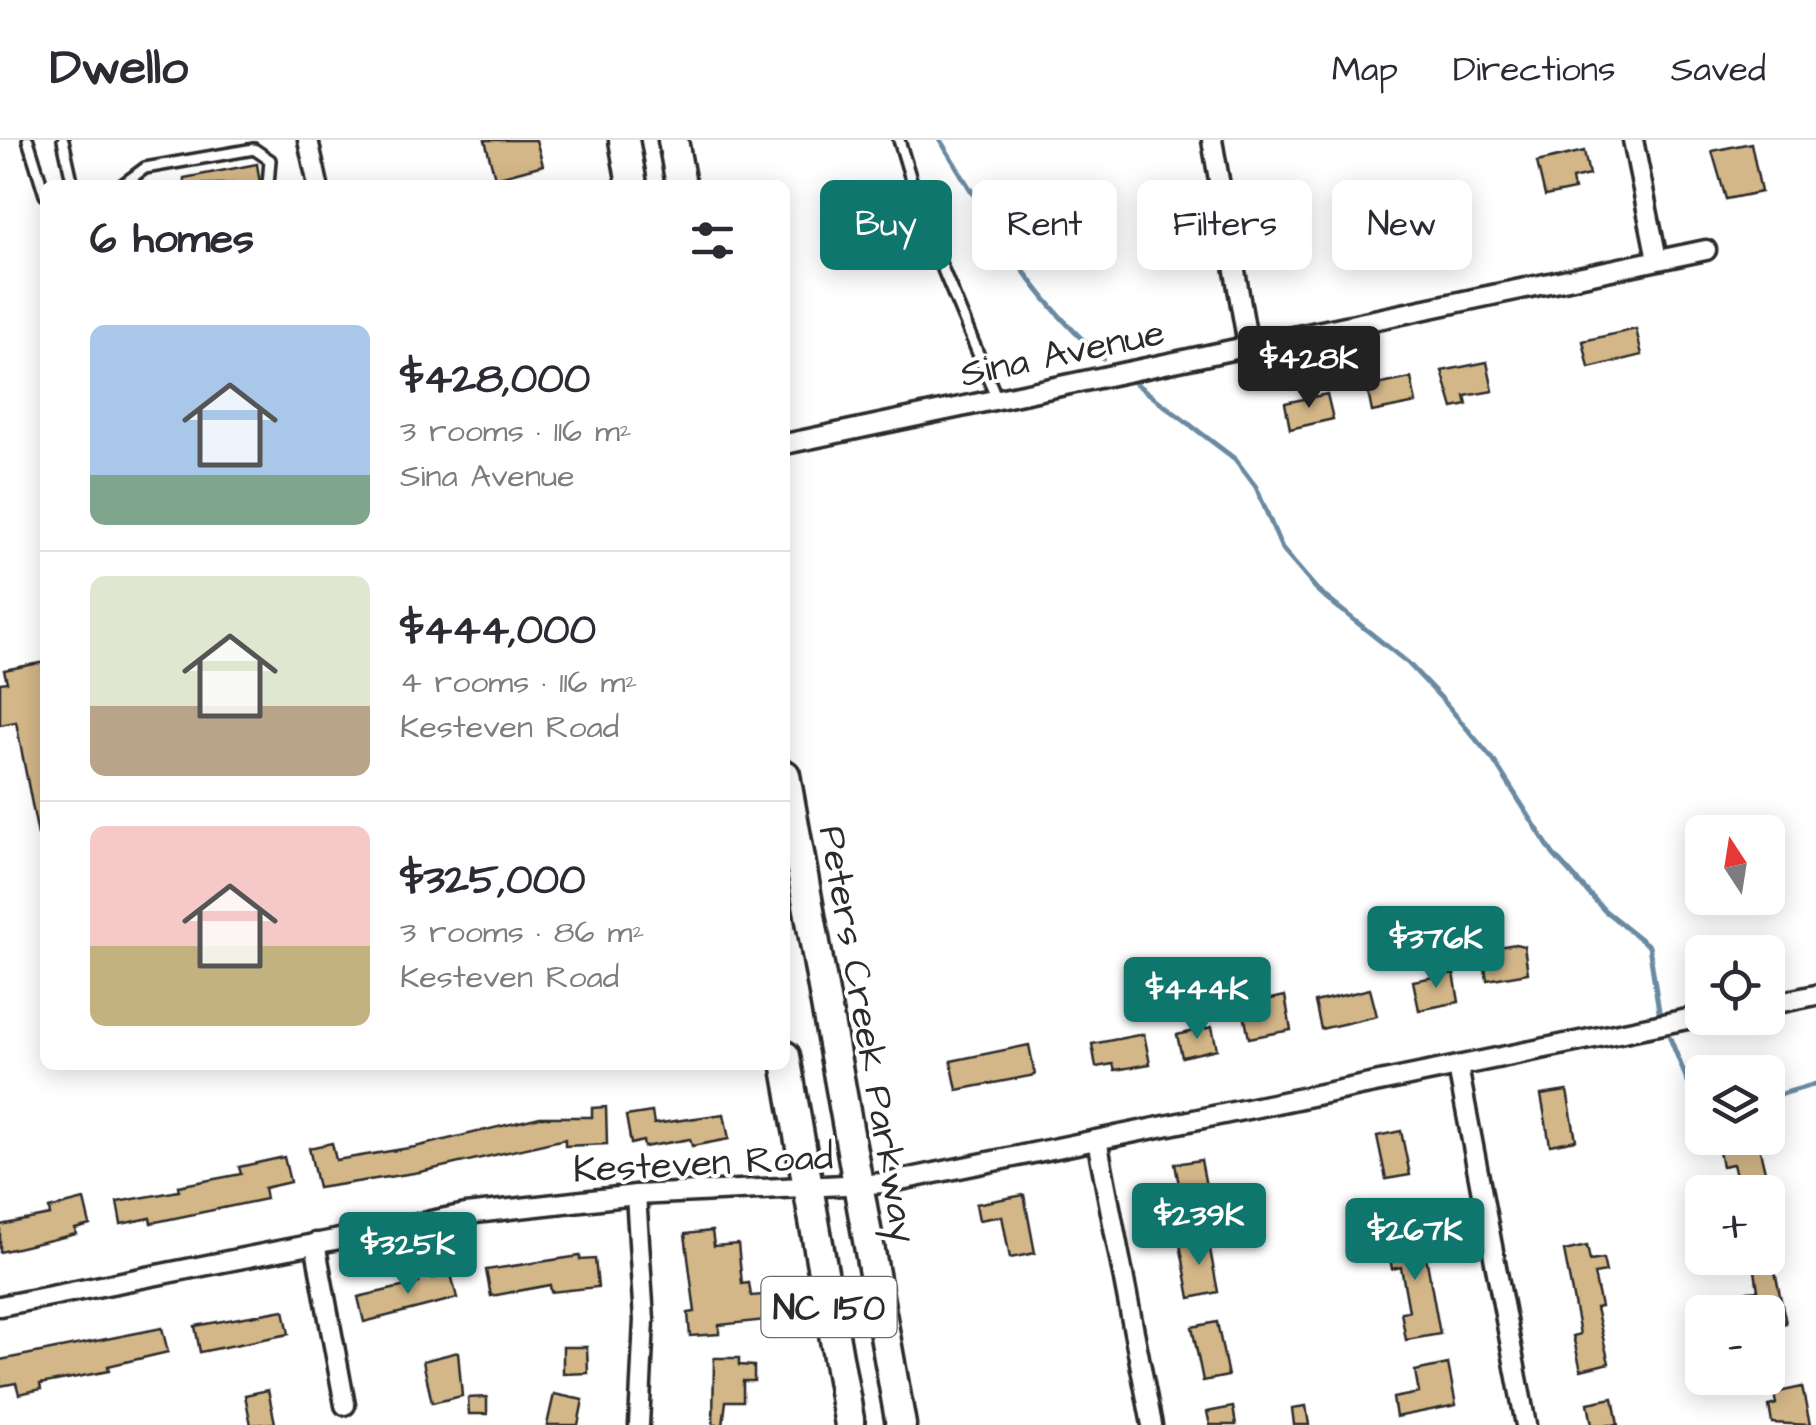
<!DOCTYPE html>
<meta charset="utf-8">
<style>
:root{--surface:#fff;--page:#f7f7f7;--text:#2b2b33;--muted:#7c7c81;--line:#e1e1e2;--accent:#0f766e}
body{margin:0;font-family:"Architects Daughter",sans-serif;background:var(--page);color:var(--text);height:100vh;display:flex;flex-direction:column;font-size:38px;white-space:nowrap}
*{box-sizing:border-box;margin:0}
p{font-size:32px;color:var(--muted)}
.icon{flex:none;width:55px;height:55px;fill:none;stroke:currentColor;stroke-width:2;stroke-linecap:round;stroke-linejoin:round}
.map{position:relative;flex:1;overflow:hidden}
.side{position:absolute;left:40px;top:40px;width:750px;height:890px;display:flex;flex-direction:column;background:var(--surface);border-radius:15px;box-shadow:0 5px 25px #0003}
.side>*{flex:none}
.guide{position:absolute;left:820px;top:40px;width:845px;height:90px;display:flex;gap:20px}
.needle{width:65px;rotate:348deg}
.controls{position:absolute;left:1685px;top:675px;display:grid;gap:20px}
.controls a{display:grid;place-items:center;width:100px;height:100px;border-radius:15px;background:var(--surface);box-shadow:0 5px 25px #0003;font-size:50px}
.price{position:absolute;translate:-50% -85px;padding:0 22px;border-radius:10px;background:var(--accent);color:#fff;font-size:32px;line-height:65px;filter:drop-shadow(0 2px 5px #0008)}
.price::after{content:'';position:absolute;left:50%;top:60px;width:30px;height:22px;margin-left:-15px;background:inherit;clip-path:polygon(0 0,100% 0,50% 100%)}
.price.current{background:#222;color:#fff}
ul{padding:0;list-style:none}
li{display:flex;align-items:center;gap:30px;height:250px;padding:0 50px}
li+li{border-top:2px solid var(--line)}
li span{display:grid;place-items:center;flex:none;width:280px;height:200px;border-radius:15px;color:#555}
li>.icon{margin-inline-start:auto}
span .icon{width:120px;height:120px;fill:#fffc;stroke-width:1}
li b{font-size:42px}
h2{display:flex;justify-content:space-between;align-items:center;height:120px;padding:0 50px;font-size:42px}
.chip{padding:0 35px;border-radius:15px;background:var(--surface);box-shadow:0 5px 25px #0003;font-size:35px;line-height:90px}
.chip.current{background:var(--accent);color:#fff}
header{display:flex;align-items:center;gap:60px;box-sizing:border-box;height:140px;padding:0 50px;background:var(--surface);border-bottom:2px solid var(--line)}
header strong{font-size:48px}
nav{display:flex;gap:55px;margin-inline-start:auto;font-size:35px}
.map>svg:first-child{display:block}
</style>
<header>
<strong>Dwello</strong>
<nav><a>Map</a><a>Directions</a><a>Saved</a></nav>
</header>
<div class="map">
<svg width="1816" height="1285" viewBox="0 0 1816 1285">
<rect width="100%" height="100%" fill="#fff"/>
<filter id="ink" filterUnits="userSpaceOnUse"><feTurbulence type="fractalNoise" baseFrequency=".01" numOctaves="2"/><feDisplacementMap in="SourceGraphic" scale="20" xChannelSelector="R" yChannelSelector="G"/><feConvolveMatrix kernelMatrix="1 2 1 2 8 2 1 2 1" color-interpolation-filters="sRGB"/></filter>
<g filter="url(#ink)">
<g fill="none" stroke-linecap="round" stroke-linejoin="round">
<!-- stream -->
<g stroke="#698aa2" stroke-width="5">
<path d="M940,0C989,78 1031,158 1103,218"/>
<path d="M1135,243L1235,319L1256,347L1282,409L1319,452L1408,523L1443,560L1494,621L1553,714L1604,770L1649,806L1659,871"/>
<path d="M1670,898L1702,977"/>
<path d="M1768,958L1816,944"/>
</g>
</g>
<!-- building -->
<g fill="#d4b789" stroke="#2b2b2b" stroke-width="2.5">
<path d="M485,0H536L543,25L495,38Z"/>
<path d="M1751,3L1761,52L1726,59L1712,11Z"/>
<path d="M1584,11L1589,35L1572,39L1574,50L1545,56L1537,22Z"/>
<path d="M257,24L260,43L184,45V38Z"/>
<path d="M1423,56L1430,84L1367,99L1360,71Z"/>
<path d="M1636,189L1642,215L1589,228L1583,201Z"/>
<path d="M1487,222L1493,251L1465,256L1467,265L1453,268L1442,231Z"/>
<path d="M1411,238L1416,263L1372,272L1367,247Z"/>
<path d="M1327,254L1333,279L1290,289L1285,263Z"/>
<path d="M45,522V694L38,695L16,582L0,585V543L7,542L4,530Z"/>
<path d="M1406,795L1411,820L1395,823L1390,798Z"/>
<path d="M1515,804L1524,806L1528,833L1487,840L1482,810Z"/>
<path d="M1454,833L1459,862L1419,870L1413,841Z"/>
<path d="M1370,849L1377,876L1321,889L1315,862Z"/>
<path d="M1285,856L1291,890L1249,898L1242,865Z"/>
<path d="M1212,887L1217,909L1182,917L1177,895Z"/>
<path d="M1144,894L1150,924L1115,930L1113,924L1096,927L1092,904Z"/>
<path d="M1029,905L1035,935L957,950L951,921Z"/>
<path d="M1567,951L1576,1000L1550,1005L1541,955Z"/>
<path d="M606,967L607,1004L565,1006V999L420,1032L318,1048L309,1008L332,1003L336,1020L415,1007L540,977H592V968Z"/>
<path d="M652,972L654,984L724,974L729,999L692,1006L690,999L644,1007L643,1001L631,1004L626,976Z"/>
<path d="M1401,991L1410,1035L1386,1039L1377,996Z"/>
<path d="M1716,998H1757L1767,1040L1739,1047L1733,1024L1722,1026Z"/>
<path d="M284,1017L290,1042L264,1048L266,1059L151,1083L150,1078L121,1084L117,1062L179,1051L178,1046L241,1034L239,1027Z"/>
<path d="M1201,1020L1211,1072L1185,1076L1175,1024Z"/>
<path d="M1024,1055L1035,1113L1010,1118L1002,1076L979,1080L976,1064Z"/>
<path d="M84,1060L90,1085L75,1089L76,1094L0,1112V1085L50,1075L49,1069Z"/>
<path d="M1420,1083L1440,1194L1406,1200L1401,1172L1409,1171L1401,1127L1392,1129L1389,1113L1397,1111L1393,1088Z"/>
<path d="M712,1091L714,1106L738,1104L742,1144L749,1143L751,1156L763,1155L766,1180L719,1185V1194L690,1196L688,1173L695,1172L685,1094Z"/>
<path d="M1208,1099L1218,1152L1190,1158L1180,1104Z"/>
<path d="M1587,1106L1590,1121L1603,1119L1606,1132L1594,1134L1601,1167L1596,1168L1609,1223L1581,1230L1573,1196L1580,1194L1564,1111Z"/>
<path d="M580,1116V1120L595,1119L598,1147L551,1152L550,1145L491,1156L486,1130Z"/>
<path d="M1753,1118H1772L1786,1183L1768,1187V1172H1751L1747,1151L1758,1150Z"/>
<path d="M432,1131L433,1138L451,1134L457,1158L364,1182L358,1157L419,1143L417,1134Z"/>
<path d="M284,1170L289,1194L200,1212L195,1186Z"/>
<path d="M1217,1182L1228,1236L1203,1241L1192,1187Z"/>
<path d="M162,1188L168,1212L108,1226L109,1231L40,1244L41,1249L19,1254L16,1243L0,1246V1220Z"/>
<path d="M563,1207H587L588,1233L563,1234Z"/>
<path d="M458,1212L462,1256L432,1263L423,1221Z"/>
<path d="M714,1218H739V1225L754,1226V1241H743V1261H726L723,1285H713Z"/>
<path d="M1448,1224L1456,1265L1396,1277L1393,1258L1419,1253L1415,1231Z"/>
<path d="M1802,1247L1810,1285L1772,1283L1769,1266L1776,1264L1774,1253Z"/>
<path d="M268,1250L275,1283L251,1285L245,1255Z"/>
<path d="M554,1254L583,1260L578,1285H547Z"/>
<path d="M487,1257V1274H469L468,1258Z"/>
<path d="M1613,1258L1618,1285H1592L1588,1263Z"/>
<path d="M1306,1266L1309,1285H1294L1292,1268Z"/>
<path d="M1233,1267L1236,1285H1210L1207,1272Z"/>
</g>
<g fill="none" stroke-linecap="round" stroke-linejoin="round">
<!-- lane casing -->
<g stroke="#2b2b2b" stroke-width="16">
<g id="lane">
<path d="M28,0L45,55"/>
<path d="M63,0L73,45"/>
<path d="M899,0L926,89L997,259"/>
<path d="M122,45L145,28L254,9L270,20L268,45"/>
</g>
</g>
<!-- street casing -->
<g stroke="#2b2b2b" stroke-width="25">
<g id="street">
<path d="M308,0L318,45"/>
<path d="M1212,0L1248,205"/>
<path d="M1633,0L1657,119"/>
<path d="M785,304L1706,110"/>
<path d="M1768,865L1816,855"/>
<path d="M1458,927L1526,1285"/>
<path d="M1097,1000L1152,1285"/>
<path d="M636,1055L644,1180L639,1285"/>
<path d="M315,1103L345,1265"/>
<path d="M0,1166L466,1074L636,1055L886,1043L1702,876"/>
</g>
</g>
<!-- primary casing -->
<g stroke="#2b2b2b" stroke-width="35">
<g id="primary">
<path d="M624,0L632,45"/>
<path d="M673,0L681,45"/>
<path d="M785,635L901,1285"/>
<path d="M785,916L850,1285"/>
</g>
</g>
<!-- lane -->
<use href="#lane" stroke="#fff" stroke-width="9"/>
<!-- street -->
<use href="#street" stroke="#fff" stroke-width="18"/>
<!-- primary -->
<use href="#primary" stroke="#fff" stroke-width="28"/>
</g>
</g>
<g text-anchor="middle" stroke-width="8" stroke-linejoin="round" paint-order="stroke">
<!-- shield labels -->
<rect fill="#fff" stroke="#6b6b6b" stroke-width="2.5" x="761.5" y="1137" width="135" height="60" rx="8"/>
<g font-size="35" font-weight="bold" fill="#2b2b2b">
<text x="829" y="1179">NC 150</text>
</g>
<!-- street labels -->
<g font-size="38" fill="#2b2b2b" stroke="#fff">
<text transform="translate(1062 212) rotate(-12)" y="13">Sina Avenue</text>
<text transform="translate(869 894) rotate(80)" y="13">Peters Creek Parkway</text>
<text transform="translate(703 1022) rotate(-3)" y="13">Kesteven Road</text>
</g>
</g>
</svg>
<div class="controls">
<a><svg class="needle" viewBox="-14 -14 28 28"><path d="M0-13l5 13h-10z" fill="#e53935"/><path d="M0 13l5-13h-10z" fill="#7c7c81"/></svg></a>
<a><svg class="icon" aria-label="locate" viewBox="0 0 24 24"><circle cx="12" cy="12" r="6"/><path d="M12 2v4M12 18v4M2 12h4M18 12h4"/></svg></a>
<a><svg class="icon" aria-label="layers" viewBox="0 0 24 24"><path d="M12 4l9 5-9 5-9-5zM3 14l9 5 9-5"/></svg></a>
<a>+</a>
<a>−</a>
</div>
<b class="price current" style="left:1309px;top:271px">$428K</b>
<b class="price" style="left:1436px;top:851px">$376K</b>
<b class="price" style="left:1197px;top:902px">$444K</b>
<b class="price" style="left:1199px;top:1128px">$239K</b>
<b class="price" style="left:1415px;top:1143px">$267K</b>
<b class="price" style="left:408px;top:1157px">$325K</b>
<div class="guide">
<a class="chip current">Buy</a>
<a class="chip">Rent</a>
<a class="chip">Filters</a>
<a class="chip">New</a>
</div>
<section class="side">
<h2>6 homes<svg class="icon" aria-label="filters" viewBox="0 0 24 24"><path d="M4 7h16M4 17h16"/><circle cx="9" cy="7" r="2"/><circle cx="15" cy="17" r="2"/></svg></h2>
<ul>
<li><span style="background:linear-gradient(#a9c7e8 75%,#7fa58c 0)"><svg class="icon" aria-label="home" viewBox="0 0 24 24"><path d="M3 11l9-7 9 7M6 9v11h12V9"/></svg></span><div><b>$428,000</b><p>3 rooms · 116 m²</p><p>Sina Avenue</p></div></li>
<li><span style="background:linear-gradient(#dfe7d0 65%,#b9a48a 0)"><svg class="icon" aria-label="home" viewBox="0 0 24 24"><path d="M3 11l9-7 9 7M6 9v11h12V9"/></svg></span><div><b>$444,000</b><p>4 rooms · 116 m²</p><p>Kesteven Road</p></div></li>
<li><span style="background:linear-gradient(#f6c9c9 60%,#c2b280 0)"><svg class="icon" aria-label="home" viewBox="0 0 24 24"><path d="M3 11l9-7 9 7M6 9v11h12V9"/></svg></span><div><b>$325,000</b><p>3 rooms · 86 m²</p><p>Kesteven Road</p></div></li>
</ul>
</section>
</div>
